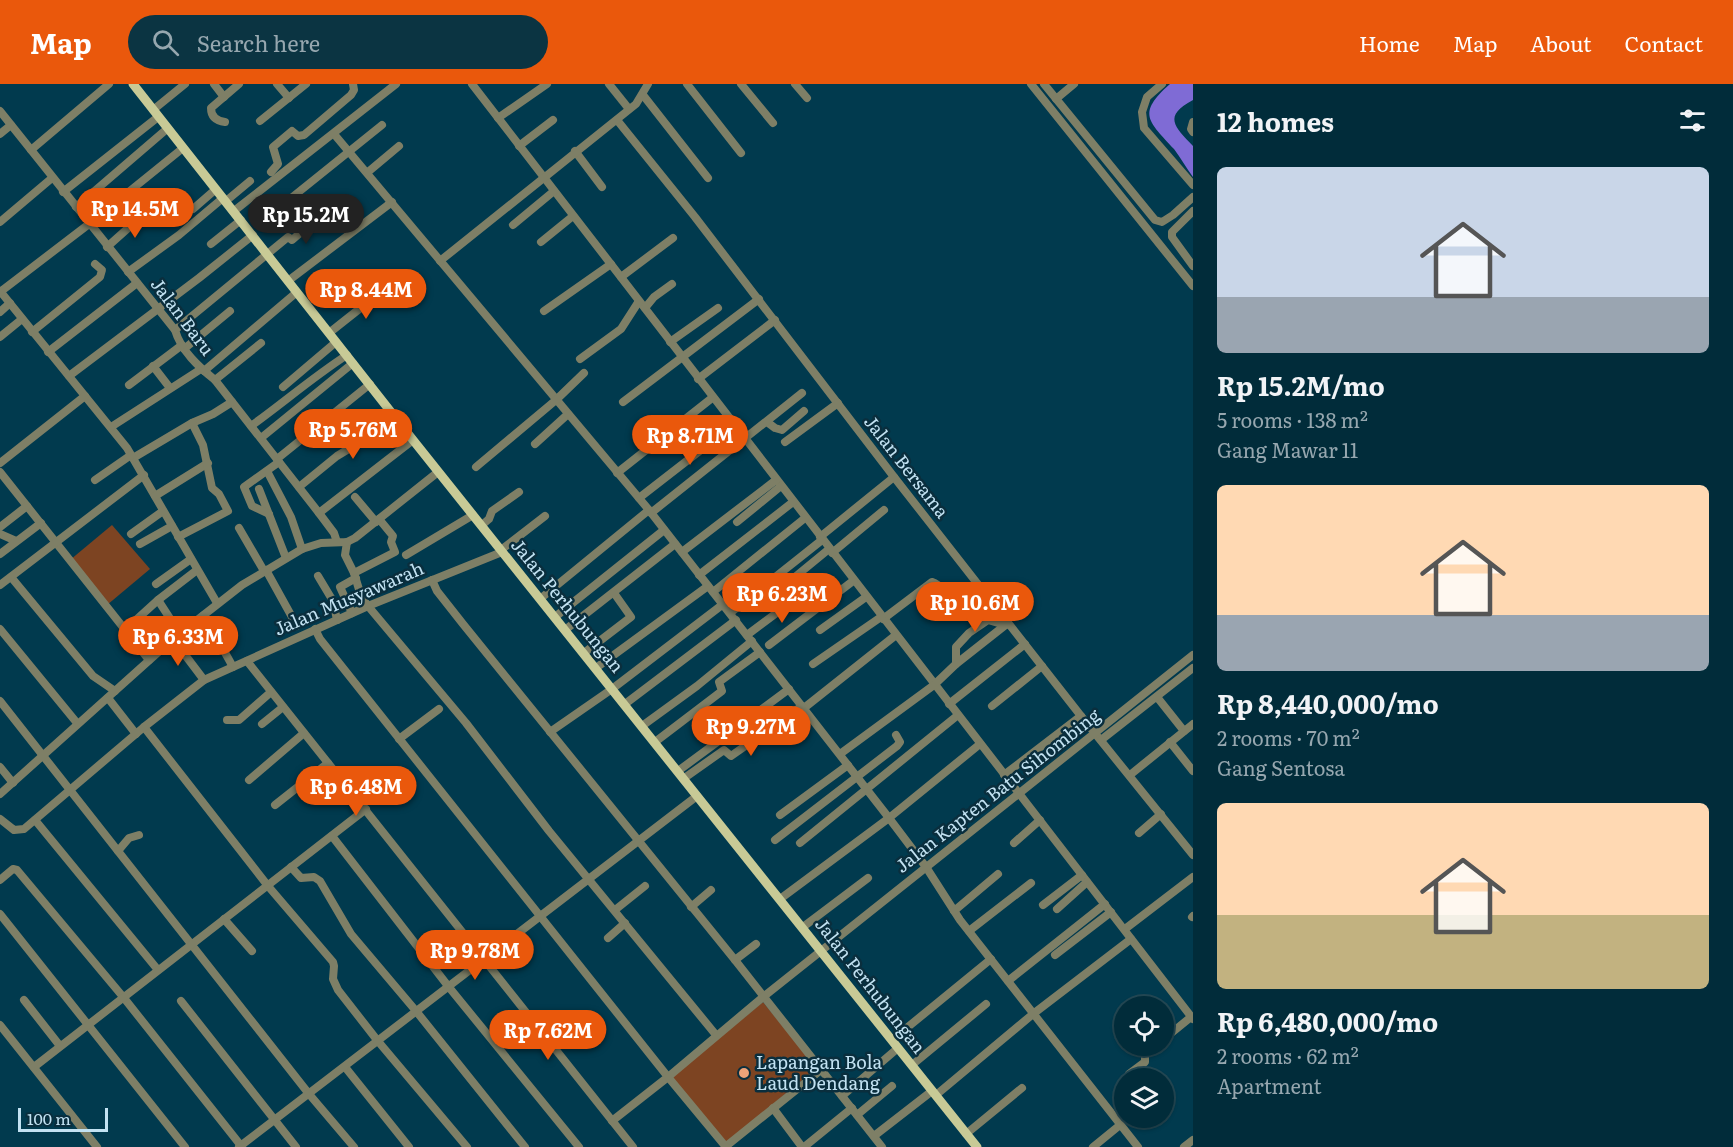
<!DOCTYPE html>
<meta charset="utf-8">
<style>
:root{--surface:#012c3a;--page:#0b3442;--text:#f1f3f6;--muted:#96a7af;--line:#234854;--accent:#ea580c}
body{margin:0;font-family:Literata,serif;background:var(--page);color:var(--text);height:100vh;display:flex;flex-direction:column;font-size:22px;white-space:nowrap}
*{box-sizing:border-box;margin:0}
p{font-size:20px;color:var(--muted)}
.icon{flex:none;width:33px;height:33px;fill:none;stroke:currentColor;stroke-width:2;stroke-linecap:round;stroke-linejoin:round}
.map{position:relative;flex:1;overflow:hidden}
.drawer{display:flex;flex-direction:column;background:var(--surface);width:540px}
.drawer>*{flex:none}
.fabs{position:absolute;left:1114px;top:912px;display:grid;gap:12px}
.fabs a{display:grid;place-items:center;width:60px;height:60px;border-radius:50%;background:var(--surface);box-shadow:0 2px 4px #0004,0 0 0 2px var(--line);font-size:30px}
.scale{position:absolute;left:18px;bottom:15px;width:90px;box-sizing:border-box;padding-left:6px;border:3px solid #c2e2f2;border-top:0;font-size:16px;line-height:21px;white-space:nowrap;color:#c2e2f2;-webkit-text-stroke:4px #0a2e3d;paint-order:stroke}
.price{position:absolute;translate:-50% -51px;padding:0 14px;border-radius:21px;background:var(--accent);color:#fff;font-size:20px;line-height:39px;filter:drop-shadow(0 2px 3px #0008)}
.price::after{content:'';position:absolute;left:50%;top:36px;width:18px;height:14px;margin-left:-9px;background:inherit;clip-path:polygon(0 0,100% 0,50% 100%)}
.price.on{background:#222;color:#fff}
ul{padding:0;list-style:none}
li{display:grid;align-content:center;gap:12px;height:318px;padding:0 24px}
li span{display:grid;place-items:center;height:186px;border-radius:9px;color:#555}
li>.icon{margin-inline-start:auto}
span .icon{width:108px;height:108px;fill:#fffc;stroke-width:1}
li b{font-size:26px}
h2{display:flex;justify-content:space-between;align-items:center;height:72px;padding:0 24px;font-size:26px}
header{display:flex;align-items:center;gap:36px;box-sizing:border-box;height:84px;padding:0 30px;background:var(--accent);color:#fff}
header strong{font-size:28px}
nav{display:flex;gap:33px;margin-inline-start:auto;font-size:21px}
.search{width:420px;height:54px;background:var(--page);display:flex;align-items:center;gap:15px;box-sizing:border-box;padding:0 21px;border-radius:33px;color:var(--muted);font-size:22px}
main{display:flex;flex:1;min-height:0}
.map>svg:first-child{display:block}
</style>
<header>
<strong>Map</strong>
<div class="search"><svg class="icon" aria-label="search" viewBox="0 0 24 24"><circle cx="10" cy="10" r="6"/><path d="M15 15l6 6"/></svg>Search here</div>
<nav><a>Home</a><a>Map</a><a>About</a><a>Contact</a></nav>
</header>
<main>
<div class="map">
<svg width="1193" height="1063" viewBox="0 0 1193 1063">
<rect width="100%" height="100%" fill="#013a4e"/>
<!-- green -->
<g fill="#7d4422">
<path d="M112,441L150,485L107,521L70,476Z"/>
<path d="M763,918L817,984L726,1059L671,993Z"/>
</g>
<!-- water -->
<path fill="#7f6bd5" d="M1170,0H1193V16C1163,32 1174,42 1193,62V93C1186,84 1181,74 1174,65C1149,37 1136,30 1170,0Z"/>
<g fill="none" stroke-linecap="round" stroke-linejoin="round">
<!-- minor -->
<g stroke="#7e7f66" stroke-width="8">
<path d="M214,0L224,13"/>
<path d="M277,0L289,14"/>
<path d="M472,0L1193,935"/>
<path d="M609,0L629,25"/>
<path d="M687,0L741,69"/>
<path d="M741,0L773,39"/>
<path d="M795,0L807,14"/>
<path d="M1031,0L1193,202"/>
<path d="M1044,0L1155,136L1162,138L1173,131L1193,113"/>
<path d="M1162,0L1147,13L1142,28L1144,44L1193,101"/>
<path d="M643,11L708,94"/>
<path d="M1056,15L1074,0"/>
<path d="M153,26L185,0"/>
<path d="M0,27L175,246C181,267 199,283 215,296L319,429L334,449L337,458"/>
<path d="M498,34L547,0"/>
<path d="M617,36L695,133L894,393L1081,632L1193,771"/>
<path d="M260,37L306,0"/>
<path d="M225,38C217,37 211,33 211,24L239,0"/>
<path d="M1193,38L1191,45L1193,48"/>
<path d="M0,50L11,41"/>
<path d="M334,50L649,426L889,734L926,783L960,836L1138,1063"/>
<path d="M519,62L553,36"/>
<path d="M31,66L109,0"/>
<path d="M575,67L602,103"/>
<path d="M271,88L278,80L273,63L292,47L298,52L304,51L351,11L354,6L353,0"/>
<path d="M368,88L399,62"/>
<path d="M63,108L158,33"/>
<path d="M226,117L250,97"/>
<path d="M285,119L382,41"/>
<path d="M76,123L168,44"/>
<path d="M193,125L216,105"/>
<path d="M234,127L396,0"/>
<path d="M1193,127L1172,148V153L1193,182"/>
<path d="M0,138L52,94"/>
<path d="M513,141L554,107"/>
<path d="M541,158L573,132"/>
<path d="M211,160L241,136"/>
<path d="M107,163L145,129"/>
<path d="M440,177L636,20L648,0"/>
<path d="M128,188L179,151L223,114"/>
<path d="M621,193L673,154"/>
<path d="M288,197L392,118"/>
<path d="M0,207L127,364L217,519"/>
<path d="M0,208L89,140L183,64"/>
<path d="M645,224L654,213L672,200"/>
<path d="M544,227L611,180"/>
<path d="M0,228L10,219"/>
<path d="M175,246L288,153L292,156L326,127"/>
<path d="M32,248L100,193L102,186L95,180"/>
<path d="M329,249L387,203"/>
<path d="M0,253L22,235"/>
<path d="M670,258L718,224"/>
<path d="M184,265L230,227"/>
<path d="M48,268L137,199"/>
<path d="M580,275L621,245L639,217"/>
<path d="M153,282L170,304"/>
<path d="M204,287L297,208"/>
<path d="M69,292L199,194L253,151"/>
<path d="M698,295L775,236"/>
<path d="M215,296L261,259"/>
<path d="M129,301L182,261"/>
<path d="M283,303L336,258"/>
<path d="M623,318L759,215"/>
<path d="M767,338L775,344L782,346L804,327"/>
<path d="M251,342C283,319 313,293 347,271"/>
<path d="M111,343L201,285"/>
<path d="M261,354L353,279"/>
<path d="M785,358L838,319"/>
<path d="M535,360L568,330"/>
<path d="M133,374L192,339L213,330L232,318"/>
<path d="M277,375L370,300"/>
<path d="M0,379L85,312"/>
<path d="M476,383L556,316L584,289"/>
<path d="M267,387L291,433L302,465"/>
<path d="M0,388L149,576"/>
<path d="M617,389L712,314"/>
<path d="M95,396L131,371"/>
<path d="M299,403L337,372L370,352L396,334"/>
<path d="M259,405L286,474"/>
<path d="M155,412L208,379"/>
<path d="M355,413L376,438"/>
<path d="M639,414L733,341"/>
<path d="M319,429L413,356"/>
<path d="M651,429L802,309"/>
<path d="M269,430L252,422L244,403L279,378"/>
<path d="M737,438L781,402"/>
<path d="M482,441L489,435L492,427L519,408"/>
<path d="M0,443L27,422"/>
<path d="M239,444L264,487"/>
<path d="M0,450L16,457"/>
<path d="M131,450L163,427"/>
<path d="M178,453L228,427L219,410L212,404L203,361L192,339"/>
<path d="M820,453L894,393"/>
<path d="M347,458L345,471L354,489L361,512L368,522L466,639L549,747L716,951"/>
<path d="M140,460L172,442"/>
<path d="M501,466L545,432"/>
<path d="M682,468L776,396"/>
<path d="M832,469L884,426"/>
<path d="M0,470L41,439"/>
<path d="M406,471L473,431"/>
<path d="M266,486L297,542"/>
<path d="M354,489L395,468L391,458L393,452L379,435"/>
<path d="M699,491L793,418"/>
<path d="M318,492L333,517L337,536"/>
<path d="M11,493L93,592L115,607"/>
<path d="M432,496L437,507L463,540L735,876L882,1063"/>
<path d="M156,500L191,475"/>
<path d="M0,501L144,391"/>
<path d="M713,508L805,434"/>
<path d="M773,511L829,465"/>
<path d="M540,515L649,426"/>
<path d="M158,516L180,550"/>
<path d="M352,529L340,503L356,494"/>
<path d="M730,529L822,456"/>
<path d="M204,531L233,583"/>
<path d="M555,533L664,446"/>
<path d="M883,535L932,498C940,500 951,515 952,524"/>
<path d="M0,545L77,639"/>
<path d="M315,545L320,555L668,993L612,1037"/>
<path d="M125,546L158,516L197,486"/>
<path d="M565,546L675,460"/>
<path d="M820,546L866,513"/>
<path d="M747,551L802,510"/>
<path d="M173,555L204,596"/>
<path d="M769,561L853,497"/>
<path d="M584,569L631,533L614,509"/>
<path d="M247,577L633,1063"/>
<path d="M813,580L881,533"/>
<path d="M956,580L1008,539"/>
<path d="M596,584L708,502"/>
<path d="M1157,613L1184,647"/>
<path d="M108,614L136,650"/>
<path d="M0,617L309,1010L354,1063"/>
<path d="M625,620L736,536"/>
<path d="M949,620L1025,560"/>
<path d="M992,622L1042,582"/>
<path d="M804,624L896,551"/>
<path d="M227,636H239L271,608"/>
<path d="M262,640L283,623"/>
<path d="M642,642L697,602L752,557"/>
<path d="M144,643L268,802L333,878L334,882L333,895L338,906L377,956L467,1063"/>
<path d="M550,648L612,605L722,521"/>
<path d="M399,655L439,625"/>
<path d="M1101,656L1193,584"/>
<path d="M655,658L722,607L719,598L760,568"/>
<path d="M1170,658L1193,687"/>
<path d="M840,670L934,601L956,580V563L969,549L988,536L1005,541"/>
<path d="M0,683L13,699"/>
<path d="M678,687L789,605"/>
<path d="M1004,691L1081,632"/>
<path d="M1130,691L1193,640"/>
<path d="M683,695L724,666L731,672L802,622"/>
<path d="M249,696L304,649"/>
<path d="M0,710L173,555L242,501L302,465L321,459L347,458L355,454L438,388"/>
<path d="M275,721L328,679"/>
<path d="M780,731L848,681"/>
<path d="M0,735L14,746L24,745L144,643L204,596L368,522L502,468"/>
<path d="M35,736L158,886"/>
<path d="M1139,749L1161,730"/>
<path d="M332,752L448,902L579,1063"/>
<path d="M775,756L897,662L900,658L896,651"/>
<path d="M800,759L958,631"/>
<path d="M1014,759L1040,736"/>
<path d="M118,767L129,754L139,751"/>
<path d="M291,783L301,794L314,793L320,797L351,850L416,927L525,1063"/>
<path d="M0,796L13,785L17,786L124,914L242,1063"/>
<path d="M780,815L889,734L980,660"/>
<path d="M1043,821L1082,791"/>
<path d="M691,823L711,806"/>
<path d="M1057,825L1087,798"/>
<path d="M615,826L645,802"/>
<path d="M954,827L998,790"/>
<path d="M0,830L185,1063"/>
<path d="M1192,833L1193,832"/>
<path d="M224,835L252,867"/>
<path d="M803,843L868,794"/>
<path d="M1125,845L1193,793"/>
<path d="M969,847L1031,799"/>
<path d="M608,854L625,839"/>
<path d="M1055,871L1111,828"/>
<path d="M735,876L756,860"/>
<path d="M1008,897L1105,820"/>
<path d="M24,916L60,962"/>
<path d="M181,917L296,1063"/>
<path d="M0,941L97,1063"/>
<path d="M1164,955L1191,933"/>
<path d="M892,956L991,875"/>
<path d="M912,981L986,920"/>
<path d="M34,983L366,725"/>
<path d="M345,983L409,1063"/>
<path d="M1129,990L1145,978V970L1155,962"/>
<path d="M936,1011L1033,930L1131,855"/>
<path d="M842,1012L898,964"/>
<path d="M773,1024L802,1063"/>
<path d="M857,1031L892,1002"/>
<path d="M966,1050L1022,1004"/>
<path d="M874,1052L932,1007"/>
<path d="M239,1063L697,712"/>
<path d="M725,1063L821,986"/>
<path d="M726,1063L668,993L763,913L1193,571"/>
<path d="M804,1063L852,1024"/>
<path d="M1093,1063L1120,1041"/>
<path d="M1184,1063L1193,1056"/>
</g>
<!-- major -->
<path stroke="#c8ca96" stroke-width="9" d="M133,0L413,356L977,1063"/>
</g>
<!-- markers -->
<circle fill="#efa378" stroke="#0a2e3d" stroke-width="2" cx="744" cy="989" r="6"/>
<g text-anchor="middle" stroke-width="5" stroke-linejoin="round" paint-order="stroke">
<!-- street labels -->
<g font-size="18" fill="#c2e2f2" stroke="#0a2e3d">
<text transform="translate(182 233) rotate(53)" y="6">Jalan Baru</text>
<text transform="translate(906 383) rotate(52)" y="6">Jalan Bersama</text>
<text transform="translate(349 515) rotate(-23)" y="6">Jalan Musyawarah</text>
<text transform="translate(567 522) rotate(51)" y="6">Jalan Perhubungan</text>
<text transform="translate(998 707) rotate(-38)" y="6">Jalan Kapten Batu Sihombing</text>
<text transform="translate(870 902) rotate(52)" y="6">Jalan Perhubungan</text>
</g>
<!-- poi labels -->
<g font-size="18" fill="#c2e2f2" stroke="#0a2e3d" text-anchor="start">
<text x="756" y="985">Lapangan Bola<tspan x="756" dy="21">Laud Dendang</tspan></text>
</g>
</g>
</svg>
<div class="fabs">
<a><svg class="icon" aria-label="locate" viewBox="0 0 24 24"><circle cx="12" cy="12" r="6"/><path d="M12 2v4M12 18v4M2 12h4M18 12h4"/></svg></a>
<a><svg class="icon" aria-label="layers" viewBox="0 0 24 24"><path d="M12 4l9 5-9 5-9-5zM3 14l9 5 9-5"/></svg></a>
</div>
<div class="scale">100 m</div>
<b class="price" style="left:135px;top:155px">Rp 14.5M</b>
<b class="price on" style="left:306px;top:161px">Rp 15.2M</b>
<b class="price" style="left:366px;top:236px">Rp 8.44M</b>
<b class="price" style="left:353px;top:376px">Rp 5.76M</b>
<b class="price" style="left:690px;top:382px">Rp 8.71M</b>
<b class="price" style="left:782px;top:540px">Rp 6.23M</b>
<b class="price" style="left:975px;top:549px">Rp 10.6M</b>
<b class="price" style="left:178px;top:583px">Rp 6.33M</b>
<b class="price" style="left:751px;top:673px">Rp 9.27M</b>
<b class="price" style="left:356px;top:733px">Rp 6.48M</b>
<b class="price" style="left:475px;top:897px">Rp 9.78M</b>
<b class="price" style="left:548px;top:977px">Rp 7.62M</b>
</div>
<section class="drawer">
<h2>12 homes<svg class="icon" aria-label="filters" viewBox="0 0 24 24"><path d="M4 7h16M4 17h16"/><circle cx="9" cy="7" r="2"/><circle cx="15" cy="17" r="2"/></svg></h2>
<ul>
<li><span style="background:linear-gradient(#c9d6e8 70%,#9aa5b1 0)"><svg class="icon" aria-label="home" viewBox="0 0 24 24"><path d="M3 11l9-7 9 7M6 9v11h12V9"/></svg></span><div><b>Rp 15.2M/mo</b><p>5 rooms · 138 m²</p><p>Gang Mawar 11</p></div></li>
<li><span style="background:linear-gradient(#ffd9b3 70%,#9aa5b1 0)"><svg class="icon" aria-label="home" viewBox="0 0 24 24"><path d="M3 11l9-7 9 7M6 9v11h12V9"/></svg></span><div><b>Rp 8,440,000/mo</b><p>2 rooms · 70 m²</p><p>Gang Sentosa</p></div></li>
<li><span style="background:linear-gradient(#ffd9b3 60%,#c2b280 0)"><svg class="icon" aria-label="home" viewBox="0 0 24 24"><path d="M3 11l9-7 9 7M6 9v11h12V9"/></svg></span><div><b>Rp 6,480,000/mo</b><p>2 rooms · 62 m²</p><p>Apartment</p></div></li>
</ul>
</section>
</main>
